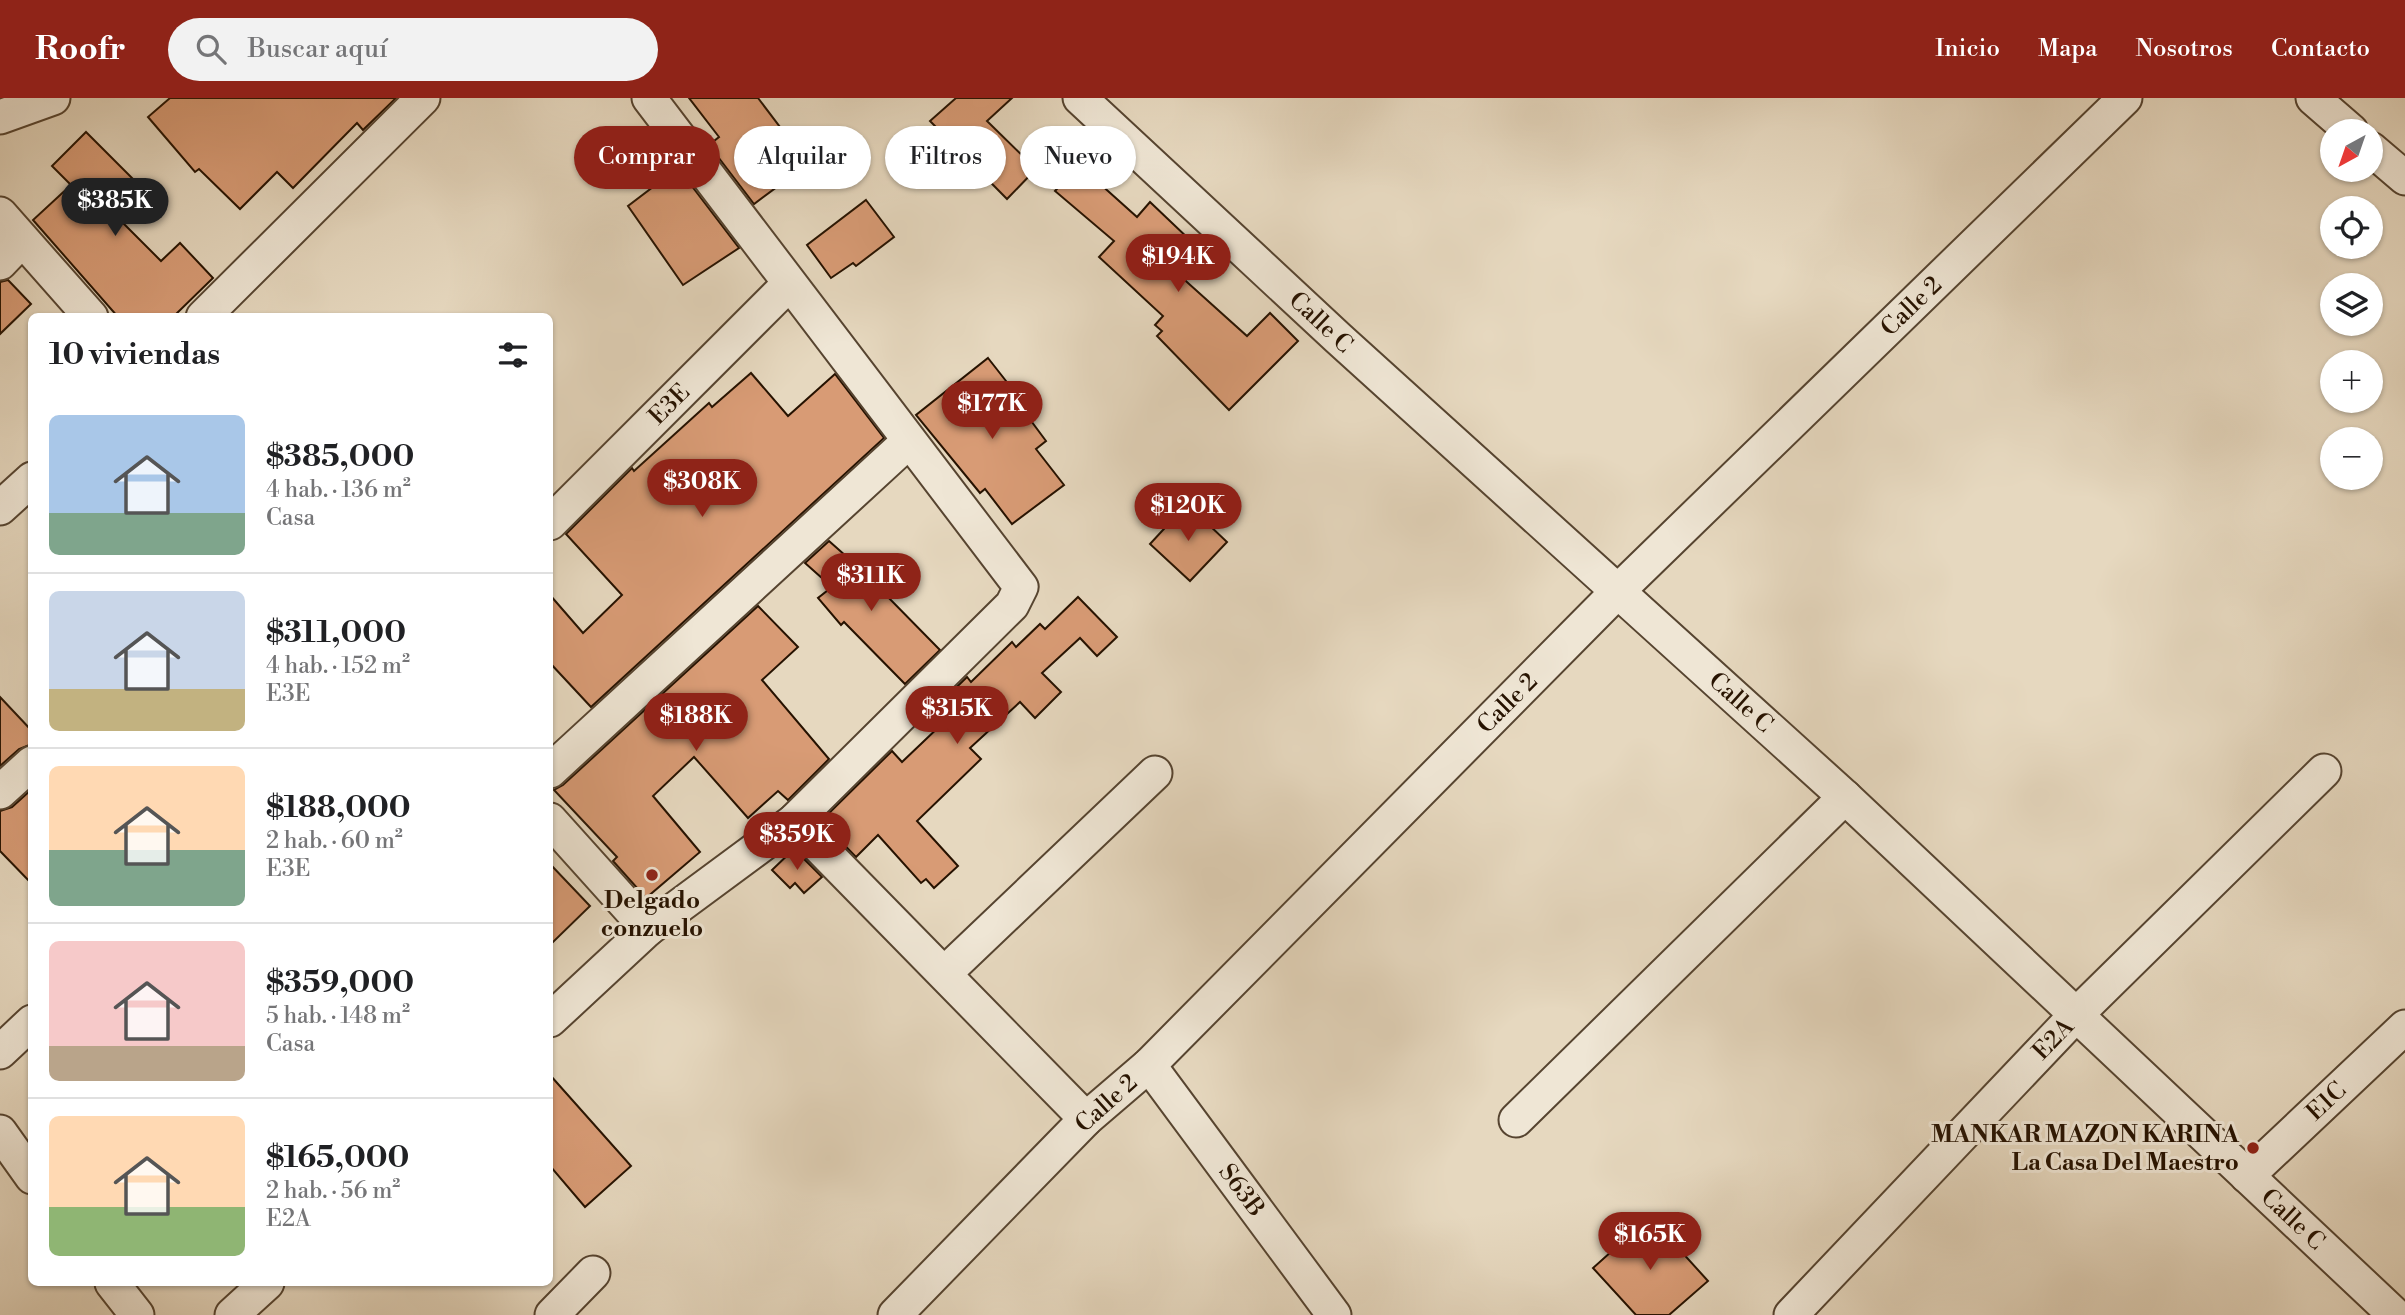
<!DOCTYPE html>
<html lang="es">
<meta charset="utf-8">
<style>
:root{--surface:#fff;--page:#f2f2f2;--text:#202124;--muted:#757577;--line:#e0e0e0;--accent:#8f2418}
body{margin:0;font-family:"Libre Bodoni",serif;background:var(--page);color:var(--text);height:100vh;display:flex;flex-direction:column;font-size:26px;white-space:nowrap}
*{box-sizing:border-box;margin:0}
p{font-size:23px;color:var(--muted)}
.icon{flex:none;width:38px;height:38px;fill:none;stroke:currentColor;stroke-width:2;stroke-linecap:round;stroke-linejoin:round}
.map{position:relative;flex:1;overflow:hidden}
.side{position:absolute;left:28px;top:215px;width:525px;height:973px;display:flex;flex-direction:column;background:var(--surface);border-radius:10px;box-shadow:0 2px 5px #0004}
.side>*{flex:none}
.banner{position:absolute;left:574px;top:28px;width:665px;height:63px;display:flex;gap:14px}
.needle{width:46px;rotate:220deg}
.fabs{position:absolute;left:2320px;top:21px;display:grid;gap:14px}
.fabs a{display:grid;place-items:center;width:63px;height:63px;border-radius:50%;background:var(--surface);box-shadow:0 2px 5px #0004;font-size:35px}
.price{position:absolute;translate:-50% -60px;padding:0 16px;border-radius:24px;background:var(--accent);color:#fff;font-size:23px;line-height:46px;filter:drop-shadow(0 2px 4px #0008)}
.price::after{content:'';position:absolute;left:50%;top:42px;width:21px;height:16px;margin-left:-10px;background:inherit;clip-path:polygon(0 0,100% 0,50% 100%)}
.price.selected{background:#222;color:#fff}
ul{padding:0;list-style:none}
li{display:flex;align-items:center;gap:21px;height:175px;padding:0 21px}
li+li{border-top:2px solid var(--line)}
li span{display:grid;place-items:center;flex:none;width:196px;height:140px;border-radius:10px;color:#555}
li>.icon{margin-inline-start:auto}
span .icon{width:84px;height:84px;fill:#fffc;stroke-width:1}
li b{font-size:30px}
h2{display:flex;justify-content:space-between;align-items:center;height:84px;padding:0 21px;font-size:30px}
.chip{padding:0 24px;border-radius:32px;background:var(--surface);box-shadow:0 2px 5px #0004;font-size:24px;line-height:63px}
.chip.selected{background:var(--accent);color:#fff}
header{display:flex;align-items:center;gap:42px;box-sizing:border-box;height:98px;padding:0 35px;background:var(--accent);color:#fff}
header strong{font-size:33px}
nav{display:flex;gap:38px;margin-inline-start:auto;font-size:24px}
.search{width:490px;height:63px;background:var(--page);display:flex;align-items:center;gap:18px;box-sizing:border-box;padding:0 24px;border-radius:38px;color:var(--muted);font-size:26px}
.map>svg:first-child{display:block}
</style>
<header>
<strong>Roofr</strong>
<div class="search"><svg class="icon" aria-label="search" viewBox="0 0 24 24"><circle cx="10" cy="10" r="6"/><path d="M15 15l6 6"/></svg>Buscar aquí</div>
<nav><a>Inicio</a><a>Mapa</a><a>Nosotros</a><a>Contacto</a></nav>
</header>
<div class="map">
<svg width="2405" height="1217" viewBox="0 0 2405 1217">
<rect width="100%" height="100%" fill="#e6d8bf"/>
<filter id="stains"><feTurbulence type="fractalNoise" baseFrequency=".00286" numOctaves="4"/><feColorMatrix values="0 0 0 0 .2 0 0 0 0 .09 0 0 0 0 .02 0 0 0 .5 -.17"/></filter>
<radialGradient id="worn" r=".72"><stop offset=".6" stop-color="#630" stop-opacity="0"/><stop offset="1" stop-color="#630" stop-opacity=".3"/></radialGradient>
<!-- building -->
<g fill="#d89b75" stroke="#261200" stroke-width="2">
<path d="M170,0H396L363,32L357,25L293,90L277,74L240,111L199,71L195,74L148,19Z"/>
<path d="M689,0H758L808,66L754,106L709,47L719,39Z"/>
<path d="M956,0H1012L987,23L1036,71L1007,101L930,23Z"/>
<path d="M86,34L151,99L124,126L161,163L180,145L213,180L173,219H118L33,122L71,87L52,68Z"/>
<path d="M1079,67L1137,119L1150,104L1191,143L1168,167L1247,238L1270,215L1298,243L1229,312L1157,238L1162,233L1155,227L1163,218L1099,159L1114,143L1055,93Z"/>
<path d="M678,70L739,150L683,187L628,108Z"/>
<path d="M866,102L894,139L856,168L853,165L831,180L807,147Z"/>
<path d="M8,182L31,206L0,236V184Z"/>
<path d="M988,260L1017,297L1014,300L1046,343L1036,351L1064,387L1012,426L985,391L980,395L916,317Z"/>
<path d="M751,275L788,318L835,276L884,340L591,609L550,565V497L583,535L622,497L566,436L632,370L634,373L709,305L712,309Z"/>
<path d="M1187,406L1227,444L1190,483L1150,446Z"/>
<path d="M829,443L856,467L860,464L883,490L881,492L940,552L905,586L844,524L841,527L818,500L832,489L805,465Z"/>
<path d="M1078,499L1117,539L1097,558L1080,540L1042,575L1061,594L1035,620L1020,604L970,650L981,661L917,723L958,768L934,790L926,781L921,785L878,737L856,759L821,723L892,653L902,664L944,624L932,613L967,579L971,584L1012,544L1016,549L1040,526L1045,531Z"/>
<path d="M758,508L798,549L762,582L829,661L788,702L778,693L748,720L694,659L653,698L700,754L646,800L613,763L617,759L554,692L563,687Z"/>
<path d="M0,599L32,633V646L19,651L0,668Z"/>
<path d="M32,691V786L0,753V713L12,709Z"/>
<path d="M794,751L822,779L804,795L795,785L790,790L772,772Z"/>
<path d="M550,766L590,808L550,847Z"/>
<path d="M550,977L631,1068L585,1109L550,1068Z"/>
<path d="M1650,1119L1708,1183L1669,1217H1636L1593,1170Z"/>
</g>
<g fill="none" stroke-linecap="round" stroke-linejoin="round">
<!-- minor casing -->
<g stroke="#564430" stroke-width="37">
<g id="minor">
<path d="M1080,0L1338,240L1845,699L2395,1217"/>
<path d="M2313,0L2351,33"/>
<path d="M0,19L53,0"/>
<path d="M2371,51L2405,80"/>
<path d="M0,116L91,219"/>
<path d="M0,165L22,142"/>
<path d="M203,219L423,0"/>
<path d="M0,410L32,381"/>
<path d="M550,425L789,186"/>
<path d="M550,673L909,343"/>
<path d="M0,694L32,665"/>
<path d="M550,722L648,831"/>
<path d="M794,723L1086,1021"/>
<path d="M945,875L1155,675"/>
<path d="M550,922L648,831L794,723L1012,507L1021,489L649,0"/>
<path d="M0,954L32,924"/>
<path d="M1149,967L1334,1217"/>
<path d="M1516,1022L1845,699"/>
<path d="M0,1034L32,1079"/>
<path d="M2247,1078L2405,929"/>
<path d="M112,1185L137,1217"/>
<path d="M232,1217L267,1185"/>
<path d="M552,1217L593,1175"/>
<path d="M895,1217L1086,1021L1149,967L1619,492L2125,0"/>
<path d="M1791,1217L2076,917L2324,673"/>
</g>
</g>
<!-- minor -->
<use href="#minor" stroke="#efe6d5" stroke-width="33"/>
</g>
<!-- markers -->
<g fill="#8f2418" stroke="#efe6d5" stroke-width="2.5">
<circle cx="652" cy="777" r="7"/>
<circle cx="2253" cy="1050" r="7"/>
</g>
<g text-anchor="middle" stroke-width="6" stroke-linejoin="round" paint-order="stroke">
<!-- street labels -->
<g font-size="24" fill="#261200" stroke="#efe6d5">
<text transform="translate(1911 208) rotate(-44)" y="8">Calle 2</text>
<text transform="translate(1321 224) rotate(43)" y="8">Calle C</text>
<text transform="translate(669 306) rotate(-45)" y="8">E3E</text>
<text transform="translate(1741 604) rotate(42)" y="8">Calle C</text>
<text transform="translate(1507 605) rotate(-45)" y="8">Calle 2</text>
<text transform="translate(2053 941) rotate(-46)" y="8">E2A</text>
<text transform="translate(2326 1003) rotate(-43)" y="8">E1C</text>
<text transform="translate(1106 1005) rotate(-42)" y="8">Calle 2</text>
<text transform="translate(1242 1092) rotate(53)" y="8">S63B</text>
<text transform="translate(2293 1121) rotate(43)" y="8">Calle C</text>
</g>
<!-- poi labels -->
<g font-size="24" font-weight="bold" fill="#261200" stroke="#efe6d5">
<text x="652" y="810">Delgado<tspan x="652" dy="28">conzuelo</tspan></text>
<text x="2239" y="1044" text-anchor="end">MANKAR MAZON KARINA<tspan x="2239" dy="28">La Casa Del Maestro</tspan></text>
</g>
</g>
<rect width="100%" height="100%" filter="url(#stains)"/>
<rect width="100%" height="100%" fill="url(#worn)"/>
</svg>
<div class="fabs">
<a><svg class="needle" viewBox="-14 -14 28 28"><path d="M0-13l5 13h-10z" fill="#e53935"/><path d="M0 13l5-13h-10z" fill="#757577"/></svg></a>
<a><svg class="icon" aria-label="locate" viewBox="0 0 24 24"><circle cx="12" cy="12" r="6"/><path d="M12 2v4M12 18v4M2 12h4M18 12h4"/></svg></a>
<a><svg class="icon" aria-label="layers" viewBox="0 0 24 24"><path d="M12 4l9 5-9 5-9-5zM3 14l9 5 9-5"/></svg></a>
<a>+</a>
<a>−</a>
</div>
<b class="price selected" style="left:115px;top:140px">$385K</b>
<b class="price" style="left:1178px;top:196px">$194K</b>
<b class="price" style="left:992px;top:343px">$177K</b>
<b class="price" style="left:702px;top:421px">$308K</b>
<b class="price" style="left:1188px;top:445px">$120K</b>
<b class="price" style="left:871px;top:515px">$311K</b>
<b class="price" style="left:957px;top:648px">$315K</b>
<b class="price" style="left:696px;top:655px">$188K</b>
<b class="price" style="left:797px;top:774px">$359K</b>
<b class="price" style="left:1650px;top:1174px">$165K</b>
<div class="banner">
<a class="chip selected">Comprar</a>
<a class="chip">Alquilar</a>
<a class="chip">Filtros</a>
<a class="chip">Nuevo</a>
</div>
<section class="side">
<h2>10 viviendas<svg class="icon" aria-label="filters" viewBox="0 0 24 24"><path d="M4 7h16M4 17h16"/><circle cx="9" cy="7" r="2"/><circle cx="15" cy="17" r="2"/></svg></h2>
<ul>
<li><span style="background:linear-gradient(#a9c7e8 70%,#7fa58c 0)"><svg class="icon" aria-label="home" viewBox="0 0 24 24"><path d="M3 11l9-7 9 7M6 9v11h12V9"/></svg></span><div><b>$385,000</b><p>4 hab. · 136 m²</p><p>Casa</p></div></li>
<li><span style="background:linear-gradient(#c9d6e8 70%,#c2b280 0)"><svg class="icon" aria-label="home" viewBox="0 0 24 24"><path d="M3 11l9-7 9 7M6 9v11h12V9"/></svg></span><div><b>$311,000</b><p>4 hab. · 152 m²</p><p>E3E</p></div></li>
<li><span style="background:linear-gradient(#ffd9b3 60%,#7fa58c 0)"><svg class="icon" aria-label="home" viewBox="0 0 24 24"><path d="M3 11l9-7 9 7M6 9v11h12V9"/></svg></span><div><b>$188,000</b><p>2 hab. · 60 m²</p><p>E3E</p></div></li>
<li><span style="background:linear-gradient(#f6c9c9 75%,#b9a48a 0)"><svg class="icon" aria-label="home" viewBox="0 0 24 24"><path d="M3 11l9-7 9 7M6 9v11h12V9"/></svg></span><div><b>$359,000</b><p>5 hab. · 148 m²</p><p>Casa</p></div></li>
<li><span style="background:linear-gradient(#ffd9b3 65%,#8fb573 0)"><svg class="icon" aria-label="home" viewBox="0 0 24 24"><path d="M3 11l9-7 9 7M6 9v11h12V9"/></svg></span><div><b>$165,000</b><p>2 hab. · 56 m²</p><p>E2A</p></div></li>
</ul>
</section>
</div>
